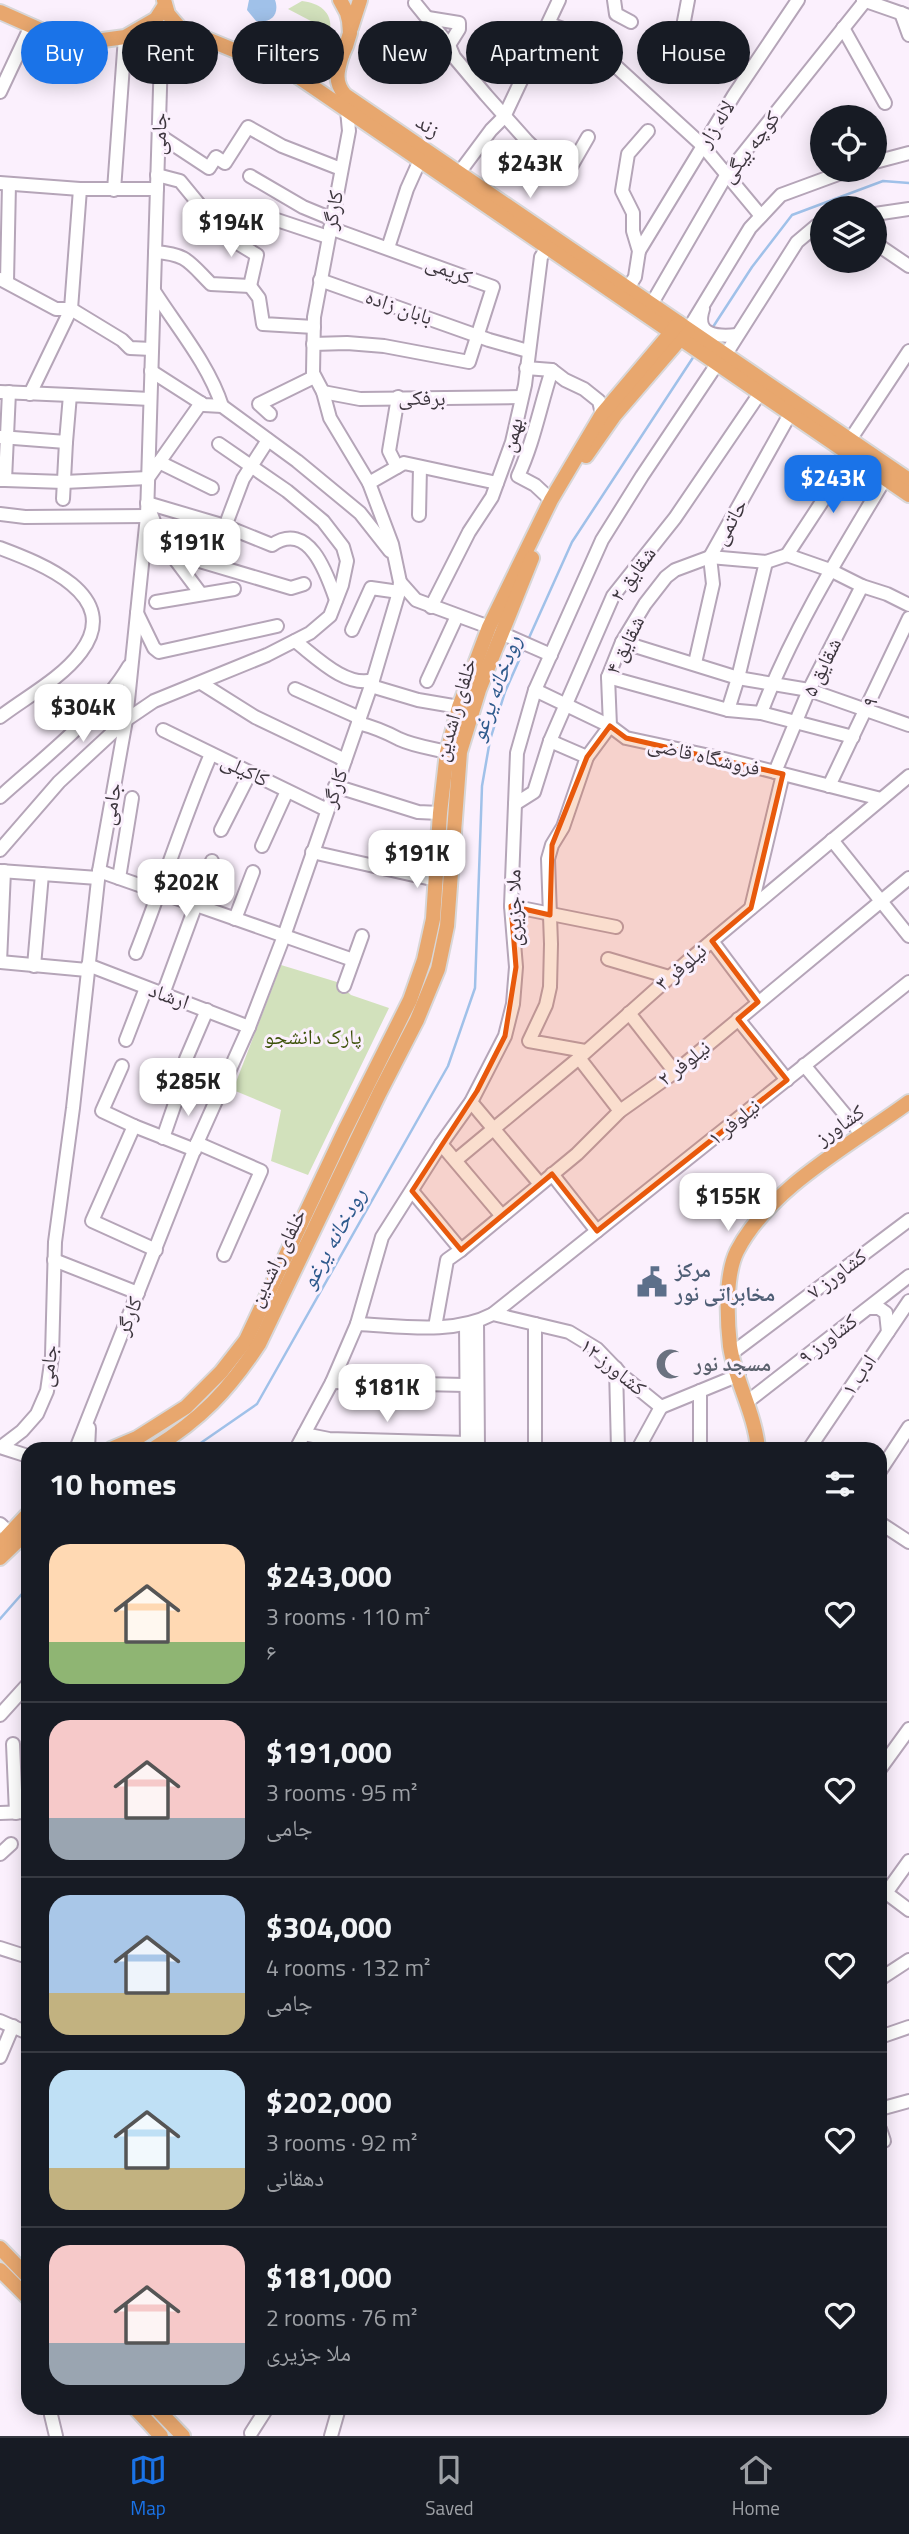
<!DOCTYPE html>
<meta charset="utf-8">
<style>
:root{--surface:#171b24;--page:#242831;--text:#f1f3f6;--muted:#9ea1a6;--line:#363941;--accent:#1a73e8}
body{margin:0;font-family:"Titillium Web","Noto Naskh Arabic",sans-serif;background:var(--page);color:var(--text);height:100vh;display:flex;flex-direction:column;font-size:26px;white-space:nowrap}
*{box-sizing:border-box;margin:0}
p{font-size:23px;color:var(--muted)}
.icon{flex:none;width:38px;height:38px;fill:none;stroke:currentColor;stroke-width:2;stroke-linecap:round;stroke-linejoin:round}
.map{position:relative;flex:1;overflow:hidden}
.side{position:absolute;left:21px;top:1442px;width:866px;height:973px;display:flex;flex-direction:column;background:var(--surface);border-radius:21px;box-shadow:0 4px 18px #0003}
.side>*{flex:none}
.hud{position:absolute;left:21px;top:21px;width:868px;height:63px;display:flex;gap:14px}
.tools{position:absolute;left:810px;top:105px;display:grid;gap:14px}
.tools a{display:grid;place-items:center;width:77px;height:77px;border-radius:50%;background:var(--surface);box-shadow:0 4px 18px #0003;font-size:35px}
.price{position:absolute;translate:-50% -60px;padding:0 16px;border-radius:14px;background:#fff;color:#222;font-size:23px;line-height:46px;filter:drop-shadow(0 2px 4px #0008)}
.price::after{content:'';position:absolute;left:50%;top:42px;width:21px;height:16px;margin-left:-10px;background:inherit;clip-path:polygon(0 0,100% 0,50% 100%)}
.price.current{background:var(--accent);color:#fff}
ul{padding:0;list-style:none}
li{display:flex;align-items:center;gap:21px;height:175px;padding:0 28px}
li+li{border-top:2px solid var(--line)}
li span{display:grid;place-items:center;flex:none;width:196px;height:140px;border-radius:21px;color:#555}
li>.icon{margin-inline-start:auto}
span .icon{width:84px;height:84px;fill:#fffc;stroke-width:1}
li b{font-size:30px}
h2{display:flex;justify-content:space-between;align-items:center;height:84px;padding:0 28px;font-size:30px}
.pill{padding:0 24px;border-radius:32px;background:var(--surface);box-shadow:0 4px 18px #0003;font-size:24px;line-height:63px}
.pill.current{background:var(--accent);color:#fff}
.tabs{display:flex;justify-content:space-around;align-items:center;height:98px;border-top:2px solid var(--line);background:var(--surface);font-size:19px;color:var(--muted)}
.tabs a{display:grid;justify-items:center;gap:4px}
.tabs .current{color:var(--accent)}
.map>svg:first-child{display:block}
</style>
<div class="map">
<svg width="909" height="2436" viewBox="0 0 909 2436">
<rect width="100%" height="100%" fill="#fbf0fd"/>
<!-- green -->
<g fill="#d2e1bc">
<path d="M302,1C318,3 333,11 330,31L288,9Z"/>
<path d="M282,25L324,44C308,62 277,50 282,25Z"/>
<path d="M281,965L337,982L351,995L389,1008L308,1175L271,1161L281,1110L233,1090Z"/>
</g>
<!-- water -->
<path fill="#a0c1e9" d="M249,0H275C280,14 271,24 256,21L247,10Z"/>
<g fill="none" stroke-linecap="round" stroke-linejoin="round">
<!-- stream -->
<g stroke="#a0c1e9" stroke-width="2.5">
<path d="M711,330L752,267L792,215L883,181L909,183"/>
<path d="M528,640L572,542L696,353"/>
<path d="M192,1449L257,1404L448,1066L475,988L482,786L490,740L505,692L524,649"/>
<path d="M0,1619L28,1587"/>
</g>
<!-- minor casing -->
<g stroke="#b5a5b8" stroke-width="16">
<g id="minor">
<path d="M614,0L616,14L631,22"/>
<path d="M863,0L909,16"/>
<path d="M415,3L449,45L454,57L486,95L527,141L560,173L569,170L588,137"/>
<path d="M901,13L909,35"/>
<path d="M428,18L459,23V29L449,45"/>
<path d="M549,24L575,33L611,55L608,59L702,145L761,216"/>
<path d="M843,28L885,103"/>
<path d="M661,68L681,37L688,0"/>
<path d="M0,92L31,26"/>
<path d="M159,135L209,168L216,157L225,163L248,127L282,146L341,169"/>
<path d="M875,162L909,153"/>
<path d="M459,173L491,130L504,117L559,0"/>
<path d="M250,176L303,207L332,219"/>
<path d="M0,183L80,189H157"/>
<path d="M114,190L125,37"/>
<path d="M256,213L328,237"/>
<path d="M875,214L909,209"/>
<path d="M875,243L909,266"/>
<path d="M388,248L407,189L420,160"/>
<path d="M639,251L734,95L798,0"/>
<path d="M155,252C187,254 189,262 211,284L250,286L257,255L234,241L203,209L180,181L157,175"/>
<path d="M0,279L56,309H71L122,340L130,348L152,349"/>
<path d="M320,280L489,340L528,351"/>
<path d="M7,282L9,184"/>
<path d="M250,286L259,298L263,324L314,327"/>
<path d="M628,288L635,277L639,251L633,231V213L622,191L628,154L648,131"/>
<path d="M154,291C177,327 209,365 222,406"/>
<path d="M651,305L727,174L865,1"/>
<path d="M703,309C694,336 718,337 737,335"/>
<path d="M688,330L750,228L781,195L849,170"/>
<path d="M313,344L347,343L384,346L469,362L493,287L330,228"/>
<path d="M726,354L797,242L816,226L822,224"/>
<path d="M526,368L552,370L565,380L584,389L599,401L602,414"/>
<path d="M151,371L204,405L222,406L297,461L360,513L390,551"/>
<path d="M0,392L70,395"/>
<path d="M323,392L360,399L521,397"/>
<path d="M30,394L71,309L80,189"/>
<path d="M270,414L259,404L314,377"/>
<path d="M0,437L66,442L70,395L150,399"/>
<path d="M850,440L909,351"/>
<path d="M159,462L212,488"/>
<path d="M397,467L389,451L398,397"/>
<path d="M0,480H5L9,392"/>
<path d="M5,480L64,482L148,478L201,403"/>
<path d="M369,483L404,463L497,483"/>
<path d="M63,499L66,442"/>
<path d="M551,500L535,485L518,476C534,442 540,406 552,370"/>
<path d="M147,503L225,526L272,545C309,520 327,574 336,600"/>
<path d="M148,506L162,542L176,554L291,588L304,584"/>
<path d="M0,514L25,517L147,516"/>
<path d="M419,515L420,467"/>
<path d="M223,532L243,479L268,440"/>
<path d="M0,548C40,563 124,595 81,652C61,679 26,697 0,717"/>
<path d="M168,550L201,594"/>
<path d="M787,555L852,456"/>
<path d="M787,555L830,570L862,586"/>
<path d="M400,582L416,600L489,627"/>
<path d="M156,602L234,589"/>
<path d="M431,607L469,532L492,497L512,442L525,385L541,257L547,248"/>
<path d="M137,613L154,648L159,652L277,626"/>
<path d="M352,630L371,588L399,592"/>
<path d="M501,633L551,655"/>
<path d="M295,641C316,657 346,688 373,680"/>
<path d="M622,642L738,678L809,690L909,725"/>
<path d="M695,663L713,584L710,557L790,414"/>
<path d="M608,677L728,710L761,713L853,737"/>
<path d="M427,681L457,616"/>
<path d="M201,683L255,717L345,760"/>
<path d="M371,686L418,700L459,707"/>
<path d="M295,689L360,718"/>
<path d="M535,690L610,726L626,738L724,759L881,799"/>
<path d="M728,710L738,678L766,562"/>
<path d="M761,713C792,631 840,554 885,479"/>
<path d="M358,723C374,727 384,731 399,739C414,746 431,748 447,752"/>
<path d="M163,730L327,810"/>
<path d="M550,741L587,757"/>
<path d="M775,772L809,690L862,586L887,594L909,605"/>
<path d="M335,786L418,812L440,813"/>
<path d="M829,786L909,618"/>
<path d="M0,797C42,759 100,715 129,666"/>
<path d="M515,804L534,792L550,741L613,596L675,518L760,393"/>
<path d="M221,830L250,773"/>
<path d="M832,840L909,936"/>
<path d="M262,846L287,791"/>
<path d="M0,850L59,782L126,720L154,701L267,655L310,633L330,616L342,585L347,561L343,547L323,521L287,491L219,444"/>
<path d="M312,852L436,880"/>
<path d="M0,871L98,878"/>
<path d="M99,871L353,960"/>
<path d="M119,878L132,798"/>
<path d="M511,906L616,927"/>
<path d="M751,908L783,774"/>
<path d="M235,919L253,872"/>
<path d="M712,941L758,1002"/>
<path d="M136,953C162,887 183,819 211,754"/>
<path d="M608,959L669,977"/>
<path d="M0,962L4,871"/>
<path d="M0,962L87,970"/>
<path d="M88,965L249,1027"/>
<path d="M34,966L42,874"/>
<path d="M344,986L362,936"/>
<path d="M163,994L212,861"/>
<path d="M629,1013L675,1072"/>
<path d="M738,1019L787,1080"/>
<path d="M126,1040L146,988"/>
<path d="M585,1051L529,1041L546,1005L550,987L551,944L548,859L552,845L563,827L587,757L610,726L608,677L622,642L645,604L666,577L675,570L710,557L766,562L787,555"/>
<path d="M579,1058L620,1111"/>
<path d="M186,1059L207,1010"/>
<path d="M804,1065L862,1135"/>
<path d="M122,1066L102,1111L134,1126L92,1221L156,1250"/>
<path d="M471,1102L540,1184"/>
<path d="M134,1126L195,1150"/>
<path d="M163,1138L181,1086"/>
<path d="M197,1143L261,1171L224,1255"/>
<path d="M441,1144L502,1216"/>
<path d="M456,1160L579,1058L688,961L909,776"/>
<path d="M552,1174L597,1231"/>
<path d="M412,1191L461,1250L447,1260L435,1327"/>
<path d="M461,1250L577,1154L620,1111L675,1072L909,878"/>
<path d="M54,1260L138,1293"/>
<path d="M869,1308H879L886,1313L888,1332"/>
<path d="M493,1314L909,982"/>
<path d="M477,1322L478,1449"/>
<path d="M357,1324C401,1326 453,1335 493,1314L569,1332L597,1349L624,1377L661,1407L739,1375"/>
<path d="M466,1324L467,1449"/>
<path d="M535,1324V1449"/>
<path d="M732,1353L909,1220"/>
<path d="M616,1368L618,1449"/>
<path d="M332,1382L465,1385"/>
<path d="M700,1391V1449"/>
<path d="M747,1402L909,1276"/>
<path d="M304,1434L329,1439L467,1443"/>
<path d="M0,1447L28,1456"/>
<path d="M1,1447L22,1431L37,1414L47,1391L52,1356L55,1242L73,1108L99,871L126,720L147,516L161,56L166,37L180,28"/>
<path d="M76,1449L197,1143L249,1027L284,936L373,680L399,592L400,582L392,544L369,483L330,418L323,392L313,373L314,317L349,131L347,110"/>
<path d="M88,1449L89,1428"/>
<path d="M296,1449L332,1382L357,1324L382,1237L441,1144L471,1102L505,1036L513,1004L516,967L511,906L517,753L535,690L602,540L642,476L717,364"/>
<path d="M638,1449L661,1407"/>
<path d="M809,1449L909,1301"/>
<path d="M880,1471L909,1427"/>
<path d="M880,1523L909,1542"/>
<path d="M0,1524L10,1533"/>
<path d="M0,1715L28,1684"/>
<path d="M13,1744L16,1813"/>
<path d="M880,1769L909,1729"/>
<path d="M0,1813L28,1812"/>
<path d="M0,1854L11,1844"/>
<path d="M881,1889L909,1910"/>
<path d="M880,1897L886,1893L909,1861"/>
<path d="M0,1948L28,1957"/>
<path d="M880,1979L909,1960"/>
<path d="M0,2021L28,2033"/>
<path d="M880,2037L909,2027"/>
<path d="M0,2057L13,2026"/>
<path d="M880,2109L909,2101"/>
<path d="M880,2129L884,2141"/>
<path d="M51,2415L56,2436"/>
<path d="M251,2433L267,2408"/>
<path d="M331,2436L339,2408"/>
</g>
</g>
<!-- major casing -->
<g stroke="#d8d7d8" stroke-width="18">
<g id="major">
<path d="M164,0L168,14L180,28L297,76L307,75L328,69L342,55L346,46L350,33L349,21L347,13L340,0"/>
<path d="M0,12L45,32L81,43L125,37L156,19L165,5"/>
<path d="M351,28L360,0"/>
<path d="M137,31L150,33L156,37L161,56"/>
<path d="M342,55C337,71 334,82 345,95L909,480"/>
<path d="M297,76L909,495"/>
<path d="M586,456L614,416L688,330"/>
<path d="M111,1449L137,1438L186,1407L221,1372L246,1340L344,1132L410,1000L424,960L433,919L440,813L447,752L459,707L489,627L551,500L602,414L679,323"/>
<path d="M153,1449C201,1419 228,1391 259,1344L379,1094L417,1020L438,969L447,926L460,752L479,690L532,558"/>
<path d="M758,1449C755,1413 735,1381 730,1346C727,1320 725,1275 737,1251C770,1187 852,1144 909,1102"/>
<path d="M0,1544L28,1514"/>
<path d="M0,1558L28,1531"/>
<path d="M0,2248L28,2277"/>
<path d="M0,2270L28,2298"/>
<path d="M135,2408L161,2436"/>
<path d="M156,2408L183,2436"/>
</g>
</g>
<!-- minor -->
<use href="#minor" stroke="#fff" stroke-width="12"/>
<!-- major -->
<use href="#major" stroke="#e8a76e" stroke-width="14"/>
</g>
<!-- marked area -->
<path fill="#e8590c" fill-opacity="0.2" stroke="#e8590c" stroke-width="5" stroke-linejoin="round" d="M610,726L626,738L783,774L751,908L712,941L758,1002L738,1019L787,1080L597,1231L552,1174L461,1250L412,1191L477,1091L505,1036L516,967L511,906L550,915L552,845L587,757Z"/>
<!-- icons -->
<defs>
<g id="civic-bare" transform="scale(2.415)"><path d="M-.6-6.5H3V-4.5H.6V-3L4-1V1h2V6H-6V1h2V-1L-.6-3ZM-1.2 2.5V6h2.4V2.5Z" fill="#5c6f8a" stroke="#fbf0fd" stroke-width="2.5" paint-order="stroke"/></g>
<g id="mosque-bare" transform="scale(2.415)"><path d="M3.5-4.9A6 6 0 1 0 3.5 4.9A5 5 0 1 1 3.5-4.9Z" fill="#6b7280" stroke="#fbf0fd" stroke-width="2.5" paint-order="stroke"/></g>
</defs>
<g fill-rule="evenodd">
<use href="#civic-bare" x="652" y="1282"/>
<use href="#mosque-bare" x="671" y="1364"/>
</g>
<g text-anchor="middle" stroke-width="6" stroke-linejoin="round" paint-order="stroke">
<!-- street labels -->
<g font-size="21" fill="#3d363e" stroke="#fbf0fd">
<text transform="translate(716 124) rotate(-58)" y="7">لاله زار</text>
<text transform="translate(428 126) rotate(34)" y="7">زند</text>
<text transform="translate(159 134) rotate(-88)" y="7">جامی</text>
<text transform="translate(750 147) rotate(-53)" y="7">کوچه بیگی</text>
<text transform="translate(333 210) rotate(-80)" y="7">کارگر</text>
<text transform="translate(449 270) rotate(21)" y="7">کریمی</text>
<text transform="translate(399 307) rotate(19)" y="7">بابان زاده</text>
<text transform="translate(422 398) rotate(1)" y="7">برفکی</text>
<text transform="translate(512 435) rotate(-75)" y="7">بهمن</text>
<text transform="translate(730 522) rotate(-61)" y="7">حاتمی</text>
<text transform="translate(633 574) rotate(-54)" y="7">شقایق ۲</text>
<text transform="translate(625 645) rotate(-64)" y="7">شقایق ۴</text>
<text transform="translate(822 667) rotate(-64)" y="7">شقایق ۵</text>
<text transform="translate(870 702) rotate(-65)" y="7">۹</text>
<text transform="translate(455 710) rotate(-74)" y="7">خلفای راشدین</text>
<text transform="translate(704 756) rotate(13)" y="7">فروشگاه قاضی</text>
<text transform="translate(245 770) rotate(26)" y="7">کاکیلی</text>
<text transform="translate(335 788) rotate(-71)" y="7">کارگر</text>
<text transform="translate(111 804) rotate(-80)" y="7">جامی</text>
<text transform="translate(514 908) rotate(-91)" y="7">ملا جزیری</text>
<text transform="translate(681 967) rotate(-41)" y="7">نیلوفر ۳</text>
<text transform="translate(169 996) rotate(20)" y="7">ارشاد</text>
<text transform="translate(684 1063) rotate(-38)" y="7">نیلوفر ۲</text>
<text transform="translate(734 1122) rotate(-39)" y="7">نیلوفر ۱</text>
<text transform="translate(840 1125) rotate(-35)" y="7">کشاورز</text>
<text transform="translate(277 1258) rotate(-64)" y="7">خلفای راشدین</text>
<text transform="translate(837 1274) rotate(-37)" y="7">کشاورز ۷</text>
<text transform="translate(129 1316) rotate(-68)" y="7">کارگر</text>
<text transform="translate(828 1339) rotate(-38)" y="7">کشاورز ۹</text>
<text transform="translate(48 1366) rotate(-83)" y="7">جامی</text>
<text transform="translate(613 1367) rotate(39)" y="7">کشاورز ۱۲</text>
<text transform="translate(859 1375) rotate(-56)" y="7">ادب ۱</text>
</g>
<!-- park labels -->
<g font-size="21" fill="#3d520a" stroke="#fbf0fd">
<text x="313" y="1044">پارک دانشجو</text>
</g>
<!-- service labels -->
<g font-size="21" font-weight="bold" fill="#4e5e75" stroke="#fbf0fd" text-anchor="start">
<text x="675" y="1277">مرکز<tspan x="675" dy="24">مخابراتی نور</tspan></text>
</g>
<!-- worship labels -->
<g font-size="21" font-weight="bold" fill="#5b616d" stroke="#fbf0fd" text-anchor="start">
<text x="694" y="1371">مسجد نور</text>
</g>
<!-- water labels -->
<g font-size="23" font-style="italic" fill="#2d598c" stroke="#fbf0fd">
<text transform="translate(495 688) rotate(-70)" y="8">رودخانه یرغو</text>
<text transform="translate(333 1238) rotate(-61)" y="8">رودخانه یرغو</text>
</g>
</g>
</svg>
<div class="tools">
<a><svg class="icon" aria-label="locate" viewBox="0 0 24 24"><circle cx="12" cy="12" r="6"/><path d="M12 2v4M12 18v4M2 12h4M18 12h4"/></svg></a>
<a><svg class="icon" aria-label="layers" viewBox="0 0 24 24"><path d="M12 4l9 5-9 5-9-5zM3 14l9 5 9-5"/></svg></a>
</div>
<b class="price" style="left:530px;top:200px">$243K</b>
<b class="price" style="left:231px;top:259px">$194K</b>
<b class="price current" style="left:833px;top:515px">$243K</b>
<b class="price" style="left:192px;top:579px">$191K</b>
<b class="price" style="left:83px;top:744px">$304K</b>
<b class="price" style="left:417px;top:890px">$191K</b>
<b class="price" style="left:186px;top:919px">$202K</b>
<b class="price" style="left:188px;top:1118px">$285K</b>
<b class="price" style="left:728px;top:1233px">$155K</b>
<b class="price" style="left:387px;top:1424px">$181K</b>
<div class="hud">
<a class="pill current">Buy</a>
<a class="pill">Rent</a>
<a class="pill">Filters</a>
<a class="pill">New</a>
<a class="pill">Apartment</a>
<a class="pill">House</a>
</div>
<section class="side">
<h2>10 homes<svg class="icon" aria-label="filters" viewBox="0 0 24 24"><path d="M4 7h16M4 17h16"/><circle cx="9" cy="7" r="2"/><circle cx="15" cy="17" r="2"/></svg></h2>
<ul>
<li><span style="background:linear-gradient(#ffd9b3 70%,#8fb573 0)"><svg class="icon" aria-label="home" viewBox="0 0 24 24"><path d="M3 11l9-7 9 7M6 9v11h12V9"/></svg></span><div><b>$243,000</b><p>3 rooms · 110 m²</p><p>۶</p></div><svg class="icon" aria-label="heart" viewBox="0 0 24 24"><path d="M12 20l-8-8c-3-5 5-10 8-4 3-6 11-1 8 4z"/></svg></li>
<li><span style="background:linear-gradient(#f6c9c9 70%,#9aa5b1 0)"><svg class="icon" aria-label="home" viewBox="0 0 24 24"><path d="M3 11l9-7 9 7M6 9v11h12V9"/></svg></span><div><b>$191,000</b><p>3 rooms · 95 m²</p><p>جامی</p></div><svg class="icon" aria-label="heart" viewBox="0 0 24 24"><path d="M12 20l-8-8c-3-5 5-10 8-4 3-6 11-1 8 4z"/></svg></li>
<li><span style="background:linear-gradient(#a9c7e8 70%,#c2b280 0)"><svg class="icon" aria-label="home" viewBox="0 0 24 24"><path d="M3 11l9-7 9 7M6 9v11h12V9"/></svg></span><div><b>$304,000</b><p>4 rooms · 132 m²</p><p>جامی</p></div><svg class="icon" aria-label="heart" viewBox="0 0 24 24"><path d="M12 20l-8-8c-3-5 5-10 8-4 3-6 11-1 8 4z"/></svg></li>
<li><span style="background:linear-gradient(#bfe0f5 70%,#c2b280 0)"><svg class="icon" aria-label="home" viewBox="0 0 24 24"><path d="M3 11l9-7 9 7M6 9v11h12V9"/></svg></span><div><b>$202,000</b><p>3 rooms · 92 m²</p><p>دهقانی</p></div><svg class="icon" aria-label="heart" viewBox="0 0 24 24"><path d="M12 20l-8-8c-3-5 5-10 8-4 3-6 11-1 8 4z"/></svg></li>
<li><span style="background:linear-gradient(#f6c9c9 70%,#9aa5b1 0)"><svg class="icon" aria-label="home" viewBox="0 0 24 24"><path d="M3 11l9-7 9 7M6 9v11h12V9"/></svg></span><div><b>$181,000</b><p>2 rooms · 76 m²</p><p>ملا جزیری</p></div><svg class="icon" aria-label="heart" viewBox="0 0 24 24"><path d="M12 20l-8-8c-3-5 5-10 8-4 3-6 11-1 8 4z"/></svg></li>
</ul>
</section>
</div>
<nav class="tabs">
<a class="current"><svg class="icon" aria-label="map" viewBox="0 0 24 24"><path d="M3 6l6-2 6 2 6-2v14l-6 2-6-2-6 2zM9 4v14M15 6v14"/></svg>Map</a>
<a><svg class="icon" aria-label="saved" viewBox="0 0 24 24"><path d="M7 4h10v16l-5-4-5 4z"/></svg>Saved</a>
<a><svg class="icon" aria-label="home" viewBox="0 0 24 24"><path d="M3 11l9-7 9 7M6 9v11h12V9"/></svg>Home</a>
</nav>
